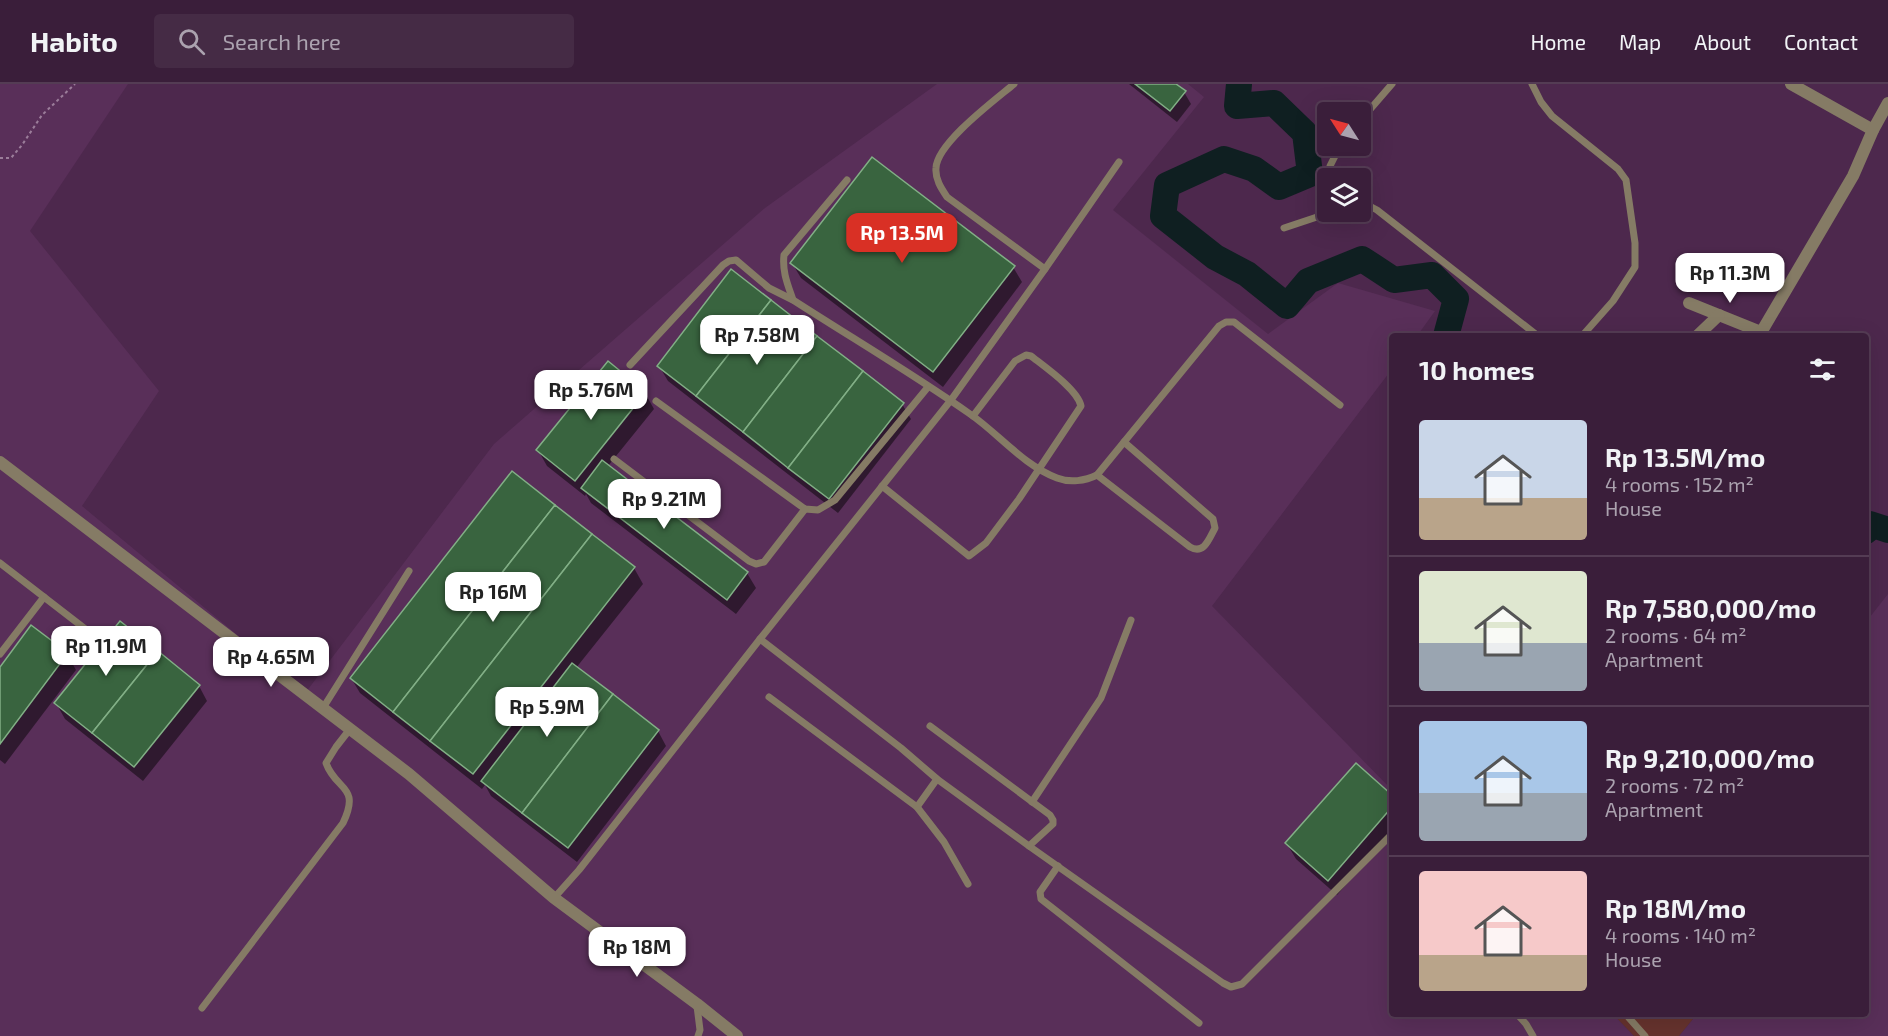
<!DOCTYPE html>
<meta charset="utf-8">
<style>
:root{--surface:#3a1e3a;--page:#452b45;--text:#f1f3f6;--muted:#aba2af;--line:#543c54;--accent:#d93025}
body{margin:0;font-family:"Exo 2",sans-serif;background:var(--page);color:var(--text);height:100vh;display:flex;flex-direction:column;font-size:22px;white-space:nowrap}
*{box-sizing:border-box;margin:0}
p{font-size:20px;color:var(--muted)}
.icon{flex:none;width:33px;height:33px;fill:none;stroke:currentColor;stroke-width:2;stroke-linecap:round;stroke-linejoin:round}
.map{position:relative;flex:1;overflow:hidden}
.side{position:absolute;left:1389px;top:249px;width:480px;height:684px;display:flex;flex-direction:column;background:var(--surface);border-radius:6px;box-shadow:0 6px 24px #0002,0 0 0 2px var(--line)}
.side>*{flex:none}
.needle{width:39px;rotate:306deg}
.controls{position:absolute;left:1317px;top:18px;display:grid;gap:12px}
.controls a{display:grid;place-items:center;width:54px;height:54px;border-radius:6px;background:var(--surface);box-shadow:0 6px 24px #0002,0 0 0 2px var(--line);font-size:30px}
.price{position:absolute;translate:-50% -51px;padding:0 14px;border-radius:12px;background:#fff;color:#222;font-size:20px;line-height:39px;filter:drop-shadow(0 2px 3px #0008)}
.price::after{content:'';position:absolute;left:50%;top:36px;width:18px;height:14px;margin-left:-9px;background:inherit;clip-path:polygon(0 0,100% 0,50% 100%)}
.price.on{background:var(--accent);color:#fff}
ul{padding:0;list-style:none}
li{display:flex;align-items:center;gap:18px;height:150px;padding:0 30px}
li+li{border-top:2px solid var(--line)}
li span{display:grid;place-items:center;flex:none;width:168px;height:120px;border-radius:6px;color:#555}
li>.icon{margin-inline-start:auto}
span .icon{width:72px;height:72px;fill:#fffc;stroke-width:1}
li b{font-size:26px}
h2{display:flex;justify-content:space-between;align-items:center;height:72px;padding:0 30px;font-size:26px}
header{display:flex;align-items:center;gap:36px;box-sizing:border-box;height:84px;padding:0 30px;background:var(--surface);border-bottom:2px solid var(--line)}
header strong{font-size:28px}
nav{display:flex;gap:33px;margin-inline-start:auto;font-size:21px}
.search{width:420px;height:54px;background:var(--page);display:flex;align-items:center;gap:15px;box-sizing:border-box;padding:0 21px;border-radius:6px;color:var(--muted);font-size:22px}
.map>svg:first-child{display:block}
</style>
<header>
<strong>Habito</strong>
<div class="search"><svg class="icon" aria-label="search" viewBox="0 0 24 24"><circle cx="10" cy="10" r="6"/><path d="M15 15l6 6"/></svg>Search here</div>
<nav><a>Home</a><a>Map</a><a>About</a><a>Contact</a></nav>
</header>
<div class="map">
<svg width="1888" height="952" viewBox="0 0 1888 952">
<rect width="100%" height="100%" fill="#4d284d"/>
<!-- built -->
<g fill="#592f59">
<path d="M0,0H128L30,147L159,307L82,422L306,608L494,360L765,124L937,0H1188L1204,13L1113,126L1268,250L1338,199L1435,227L1417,252H1392V285L1212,522L1392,706V930H1613L1634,952H0Z"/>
<path d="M1888,510V952H1679L1697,930H1866V538Z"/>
</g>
<!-- green -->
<path fill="#67332e" d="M1613,930H1697L1679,952H1634Z"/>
<!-- shadow -->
<g fill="#0007">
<path d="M1129,0H1174L1184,8L1191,20L1177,38Z"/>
<path d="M792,179L1013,183L1022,198L943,303L801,194Z"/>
<path d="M608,279L645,309L654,325L608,382L747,489L756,504L736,530L591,419L586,410L585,412L547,382L538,366Z"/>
<path d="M659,282L902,320L911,335L838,429L668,297Z"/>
<path d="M634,484L643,500L576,584L658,647L666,662L577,778L491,712L485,701L482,705L360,609L351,594Z"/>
<path d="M32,543L67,570L76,586L5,680L0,676V585Z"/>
<path d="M199,602L207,617L143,697L65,635L56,619Z"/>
<path d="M1392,713V748L1337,811L1296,775L1287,760Z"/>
</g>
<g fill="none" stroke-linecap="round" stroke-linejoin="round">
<!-- river -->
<g stroke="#0f1f21" stroke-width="26">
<path d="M1239,0L1237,22L1274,19L1305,49L1310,90L1279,103L1254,85L1224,75L1167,101L1163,132L1215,173L1247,190L1287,222L1308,197L1362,175L1394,196L1432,191L1456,215L1446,252"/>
<path d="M1866,447L1870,440L1888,446"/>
</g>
</g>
<!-- building -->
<g fill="#39643f" stroke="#82af86" stroke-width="1.5">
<path d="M1135,0H1176L1186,7L1170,27Z"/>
<path d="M872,73L1015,182L933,288L790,179Z"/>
<path d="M731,185L771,216L696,312L657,282Z"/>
<path d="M771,216L817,252L743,348L696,312Z"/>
<path d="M817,252L863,287L788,384L743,348Z"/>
<path d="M608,277L646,308L575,397L536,366Z"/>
<path d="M863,287L904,319L829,415L788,384Z"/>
<path d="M602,376L748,488L727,516L581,404Z"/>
<path d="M512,387L555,421L393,628L350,594Z"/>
<path d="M555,421L592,450L430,657L393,628Z"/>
<path d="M592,450L635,483L473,690L430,657Z"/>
<path d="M120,537L158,567L92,649L54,619Z"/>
<path d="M31,541L68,569L0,660V583Z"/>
<path d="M158,567L200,601L134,683L92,649Z"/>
<path d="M572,579L613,610L522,729L481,697Z"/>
<path d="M613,610L659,646L568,764L522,729Z"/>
<path d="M1356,679L1392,711V723L1328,797L1285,759Z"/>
</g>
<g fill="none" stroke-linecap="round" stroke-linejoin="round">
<!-- path -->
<path stroke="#9b7d9a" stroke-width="2" stroke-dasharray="3 3" stroke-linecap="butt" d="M0,74H11L22,61L42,31L75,0"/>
<!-- lane -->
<g stroke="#857b65" stroke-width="7">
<path d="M1014,0C995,16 937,59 936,84C935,95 941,104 947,113L1045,185"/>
<path d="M1532,0L1541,18L1552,32L1618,85L1626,96L1635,159V183L1613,217L1582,252"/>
<path d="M1360,37L1392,0"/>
<path d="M1331,94L1330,82L1340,62"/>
<path d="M1360,117L1377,126L1538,252"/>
<path d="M1284,144L1317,133L1328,115"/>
<path d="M793,216C788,201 782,188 784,171L847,96"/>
<path d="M630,281L723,181L729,177L736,176L769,204L793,216C852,254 913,290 970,330C999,350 1023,381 1057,394C1070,399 1085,397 1097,391L1219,242L1226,238H1234L1340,321"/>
<path d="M656,317L805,425L818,426L835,416L928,303"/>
<path d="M614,375L749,477L756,480L764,478L805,425"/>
<path d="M1097,391L1190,463C1204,471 1209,455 1215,444L1213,435L1124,358"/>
<path d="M882,402L969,472L986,459L1019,415L1081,322C1078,306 1045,283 1031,272L1026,271L1015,277L973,332"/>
<path d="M0,479L97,554"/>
<path d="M760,555L901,664L937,695L1029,762L1223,899L1231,903L1242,900L1392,750"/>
<path d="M0,570L44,513"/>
<path d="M769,613L917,723L944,758L968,800"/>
<path d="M323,624L409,487"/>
<path d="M930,642L1050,731L1053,736V740L1029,762"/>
<path d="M1032,718L1101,614L1131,536"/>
<path d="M917,723L937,695"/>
<path d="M1058,782L1040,808L1041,815L1199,939"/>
<path d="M554,814L579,786L760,555L951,316L1045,185L1119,78"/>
<path d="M697,922L700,946L698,952"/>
<path d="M202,924L343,739C361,701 336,707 326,679L336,663L350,645"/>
<path d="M1517,930L1526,940L1533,952"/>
<path d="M1629,934L1645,952"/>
</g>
<!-- street -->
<g stroke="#857b65" stroke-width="12">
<path d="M1791,0L1873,46"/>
<path d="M1689,219L1761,248"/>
<path d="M1697,252L1719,231"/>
<path d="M1759,252L1853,92L1873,46L1888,19"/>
<path d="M0,378L409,690L554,814L697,920L737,952"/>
</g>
</g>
</svg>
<div class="controls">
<a><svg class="needle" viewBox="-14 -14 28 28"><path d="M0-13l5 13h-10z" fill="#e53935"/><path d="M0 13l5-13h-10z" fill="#aba2af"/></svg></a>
<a><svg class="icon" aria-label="layers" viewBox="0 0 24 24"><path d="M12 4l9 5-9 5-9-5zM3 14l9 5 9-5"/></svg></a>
</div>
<b class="price on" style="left:902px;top:180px">Rp 13.5M</b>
<b class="price" style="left:1730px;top:220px">Rp 11.3M</b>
<b class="price" style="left:757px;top:282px">Rp 7.58M</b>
<b class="price" style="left:591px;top:337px">Rp 5.76M</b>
<b class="price" style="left:664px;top:446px">Rp 9.21M</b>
<b class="price" style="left:493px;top:539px">Rp 16M</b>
<b class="price" style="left:106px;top:593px">Rp 11.9M</b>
<b class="price" style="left:271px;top:604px">Rp 4.65M</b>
<b class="price" style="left:547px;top:654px">Rp 5.9M</b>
<b class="price" style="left:637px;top:894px">Rp 18M</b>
<section class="side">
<h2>10 homes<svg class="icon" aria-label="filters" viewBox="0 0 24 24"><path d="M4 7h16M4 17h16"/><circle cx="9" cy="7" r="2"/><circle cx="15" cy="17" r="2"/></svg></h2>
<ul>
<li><span style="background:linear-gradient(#c9d6e8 65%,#b9a48a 0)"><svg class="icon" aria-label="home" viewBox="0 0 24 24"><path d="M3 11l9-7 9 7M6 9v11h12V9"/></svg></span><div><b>Rp 13.5M/mo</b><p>4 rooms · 152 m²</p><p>House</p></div></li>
<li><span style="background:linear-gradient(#dfe7d0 60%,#9aa5b1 0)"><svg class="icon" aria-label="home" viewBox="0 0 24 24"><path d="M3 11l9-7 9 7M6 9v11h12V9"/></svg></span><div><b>Rp 7,580,000/mo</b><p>2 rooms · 64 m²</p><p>Apartment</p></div></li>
<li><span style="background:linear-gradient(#a9c7e8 60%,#9aa5b1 0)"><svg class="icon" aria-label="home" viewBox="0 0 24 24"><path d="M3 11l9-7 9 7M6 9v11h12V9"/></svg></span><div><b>Rp 9,210,000/mo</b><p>2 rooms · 72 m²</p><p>Apartment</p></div></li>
<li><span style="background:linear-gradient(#f6c9c9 70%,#b9a48a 0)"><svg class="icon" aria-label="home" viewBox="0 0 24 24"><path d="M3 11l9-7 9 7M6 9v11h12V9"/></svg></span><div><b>Rp 18M/mo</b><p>4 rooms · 140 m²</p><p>House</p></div></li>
</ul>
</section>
</div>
